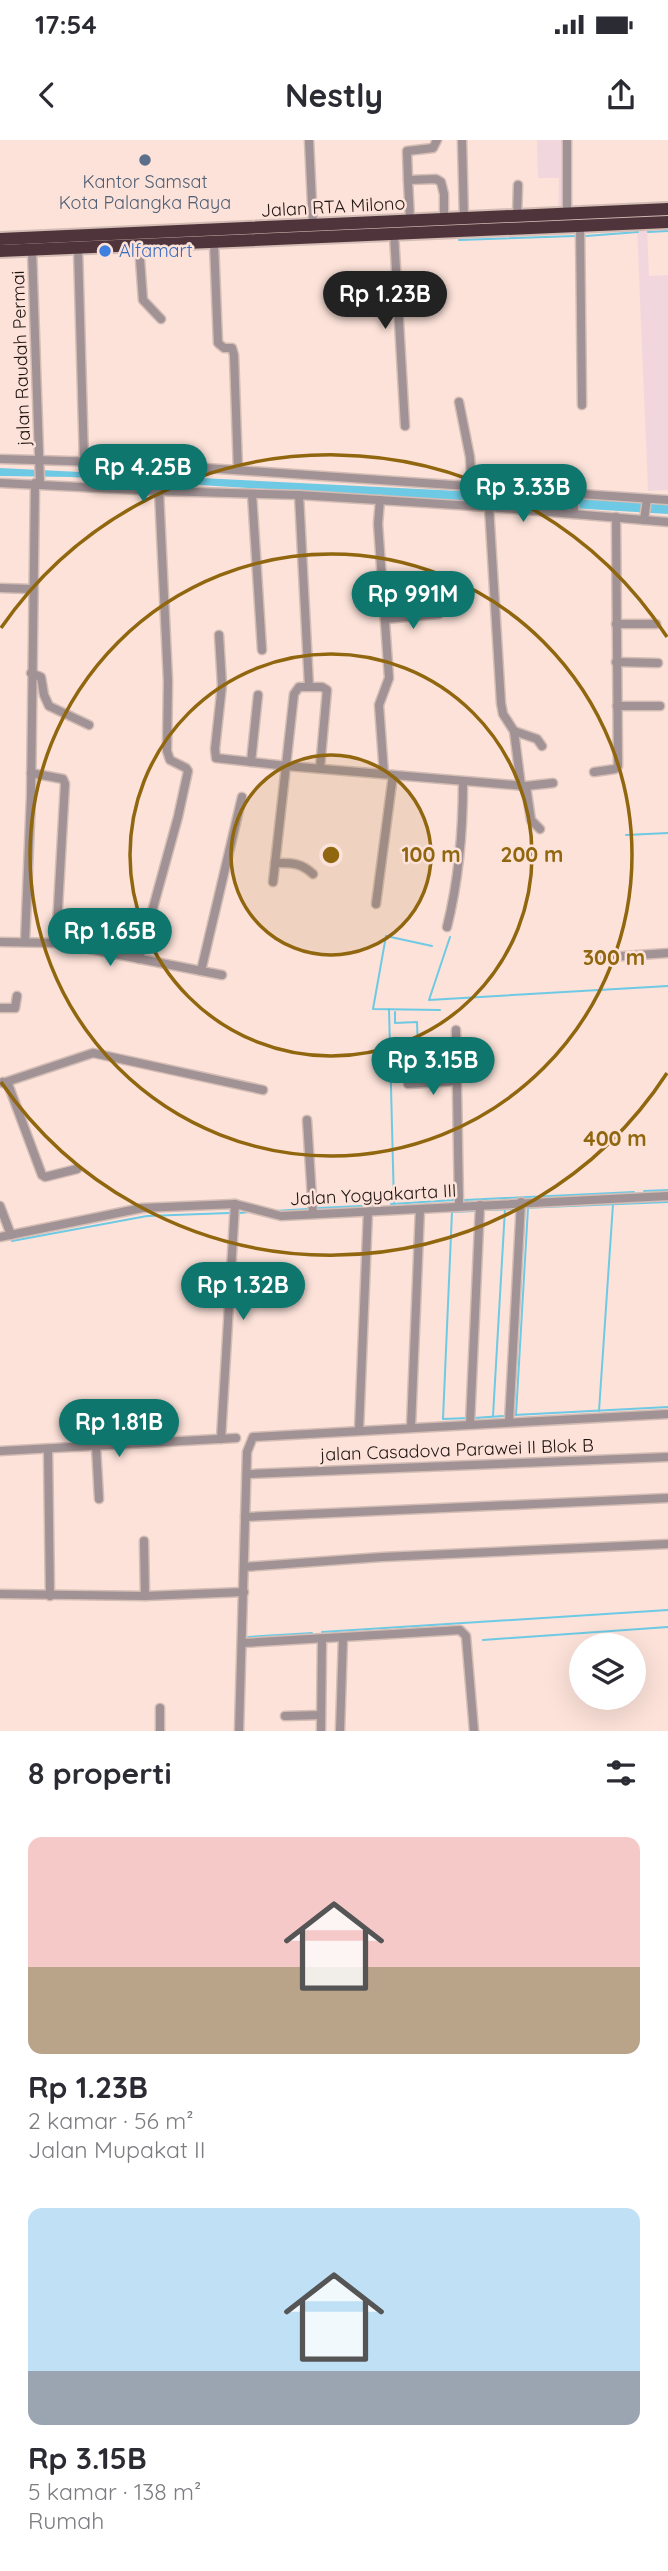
<!DOCTYPE html>
<html lang="id">
<meta charset="utf-8">
<style>
:root{--surface:#fff;--page:#f7f7f7;--text:#2b2b33;--muted:#7c7c81;--accent:#0f766e}
body{margin:0;font-family:Quicksand,sans-serif;background:var(--page);color:var(--text);height:100vh;display:flex;flex-direction:column;font-size:26px;white-space:nowrap}
*{box-sizing:border-box;margin:0}
p{font-size:23px;color:var(--muted)}
.icon{flex:none;width:38px;height:38px;fill:none;stroke:currentColor;stroke-width:2;stroke-linecap:round;stroke-linejoin:round}
.map{position:relative;height:1591px;overflow:hidden}
.sheet{display:flex;flex-direction:column;background:var(--surface);flex:1}
.sheet>*{flex:none}
.buttons{position:absolute;left:569px;top:1493px;display:grid;gap:14px}
.buttons a{display:grid;place-items:center;width:77px;height:77px;border-radius:50%;background:var(--surface);box-shadow:0 7px 28px #0002;font-size:35px}
.price{position:absolute;translate:-50% -60px;padding:0 16px;border-radius:24px;background:var(--accent);color:#fff;font-size:23px;line-height:46px;filter:drop-shadow(0 2px 4px #0008)}
.price::after{content:'';position:absolute;left:50%;top:42px;width:21px;height:16px;margin-left:-10px;background:inherit;clip-path:polygon(0 0,100% 0,50% 100%)}
.price.selected{background:#222;color:#fff}
ul{padding:0;list-style:none}
li{display:grid;align-content:center;gap:14px;height:371px;padding:0 28px}
li span{display:grid;place-items:center;height:217px;border-radius:14px;color:#555}
li>.icon{margin-inline-start:auto}
span .icon{width:126px;height:126px;fill:#fffc;stroke-width:1}
li b{font-size:30px}
h2{display:flex;justify-content:space-between;align-items:center;height:84px;padding:0 28px;font-size:30px}
.status{display:flex;justify-content:space-between;align-items:center;height:49px;padding:0 35px;background:var(--surface);direction:ltr}
.status svg{height:19px;fill:currentColor}
header{display:flex;justify-content:space-between;align-items:center;height:91px;padding:0 28px;background:var(--surface);font-size:32px;font-weight:800}
.map>svg:first-child{display:block}
</style>
<div class="status"><b>17:54</b><svg viewBox="0 0 49 12"><path d="M0 12V9h3v3zM5 12V6h3v6zM10 12V3h3v9zM15 12V0h3v12zM26 1h20v11H26zM47 4h2v5h-2z"/></svg></div>
<header><svg class="icon" aria-label="back" viewBox="0 0 24 24"><path d="M15 5l-7 7 7 7"/></svg>Nestly<svg class="icon" aria-label="share" viewBox="0 0 24 24"><path d="M12 15V3M7 8l5-5 5 5M5 13v7h14v-7"/></svg></header>
<div class="map">
<svg width="668" height="1591" viewBox="0 0 668 1591">
<rect width="100%" height="100%" fill="#fce2d9"/>
<!-- industrial -->
<g fill="#f1d7dd">
<path d="M537,0H566L565,67H558L559,38H538Z"/>
<path d="M637,87H647L649,136L668,135V350L648,351Z"/>
</g>
<!-- water -->
<path fill="#6ecae4" d="M0,328L499,353L668,365V374L71,337L0,336Z"/>
<g fill="none" stroke-linecap="round" stroke-linejoin="round">
<!-- stream -->
<g stroke="#6ecae4" stroke-width="2">
<path d="M648,92L668,91"/>
<path d="M586,96L638,92"/>
<path d="M459,100L575,96"/>
<path d="M626,695L668,693"/>
<path d="M450,797L429,860L668,846"/>
<path d="M432,806L386,796L373,869L440,870"/>
<path d="M389,869L394,1064"/>
<path d="M395,872V883L417,882L418,912H425L427,938"/>
<path d="M644,1051L668,1050"/>
<path d="M465,1060L634,1052"/>
<path d="M391,1064L454,1060"/>
<path d="M318,1068L381,1065"/>
<path d="M522,1068L668,1062"/>
<path d="M486,1070L517,1069"/>
<path d="M275,1071L307,1069"/>
<path d="M240,1073L249,1072"/>
<path d="M12,1101L147,1076L229,1073"/>
<path d="M599,1271L613,1064"/>
<path d="M514,1275L668,1267"/>
<path d="M516,1275L528,1068"/>
<path d="M493,1276L505,1069"/>
<path d="M469,1278L443,1279L452,1072L475,1071"/>
<path d="M474,1278L503,1276"/>
<path d="M322,1492L668,1470"/>
<path d="M248,1497L312,1493"/>
<path d="M483,1500L668,1487"/>
</g>
<!-- minor casing -->
<g stroke="#d4bdb5" stroke-width="11">
<g id="minor">
<path d="M309,0L313,85"/>
<path d="M462,0L464,79"/>
<path d="M408,40L407,11L433,8L437,0"/>
<path d="M567,74V0"/>
<path d="M517,77L518,45"/>
<path d="M410,80L408,40L436,39L441,42L444,54V79"/>
<path d="M580,84L582,265"/>
<path d="M394,94L405,286"/>
<path d="M214,103L218,203L224,208H232L234,215L238,330"/>
<path d="M139,106L143,160L161,179"/>
<path d="M78,108L84,321"/>
<path d="M32,109L40,343"/>
<path d="M459,262L470,317L473,366"/>
<path d="M1,319L134,323L668,360"/>
<path d="M0,343L159,351L299,355L489,367L668,382"/>
<path d="M252,354L262,510"/>
<path d="M299,355L309,546"/>
<path d="M380,360L378,384L389,538L379,565L384,634"/>
<path d="M489,367L501,563L503,574L514,591L521,646"/>
<path d="M574,374V353"/>
<path d="M644,380L647,359"/>
<path d="M0,448L32,449"/>
<path d="M385,479L439,474"/>
<path d="M616,484H656"/>
<path d="M219,495L222,545L215,609L216,618L287,626L526,646L531,680L540,689"/>
<path d="M616,522L658,523"/>
<path d="M31,533L41,537L44,555L49,566L89,585"/>
<path d="M617,566H660"/>
<path d="M514,591L537,599L542,606"/>
<path d="M251,622L258,555"/>
<path d="M594,632L615,629L618,626L616,377"/>
<path d="M31,633L63,639L65,644L56,803"/>
<path d="M526,646L553,643"/>
<path d="M275,723C290,723 301,722 313,734"/>
<path d="M273,742L294,554L299,547H322L327,550L320,628"/>
<path d="M376,764L393,635"/>
<path d="M447,787C459,739 463,692 463,642"/>
<path d="M0,802L59,803L222,835"/>
<path d="M25,802L31,656L35,343"/>
<path d="M596,818L668,813"/>
<path d="M139,819L178,677L188,631L186,628L170,620L167,611L168,541L159,351"/>
<path d="M201,831L242,657"/>
<path d="M0,868H15L17,856"/>
<path d="M456,890L459,1066"/>
<path d="M3,942L8,944L42,1035L45,1037L77,1029"/>
<path d="M3,943L93,913L263,950"/>
<path d="M408,944L456,941"/>
<path d="M307,980L313,1074"/>
<path d="M0,1066L11,1095"/>
<path d="M0,1097L142,1068L235,1064L281,1076L668,1056"/>
<path d="M509,1282L521,1062"/>
<path d="M470,1284L480,1065"/>
<path d="M411,1287L420,1069"/>
<path d="M359,1290L368,1071"/>
<path d="M221,1299L235,1064"/>
<path d="M96,1306L99,1359"/>
<path d="M48,1309L50,1456"/>
<path d="M0,1311L236,1298"/>
<path d="M247,1334L668,1317"/>
<path d="M245,1377L668,1358"/>
<path d="M144,1401L145,1456"/>
<path d="M244,1427L382,1417L668,1404"/>
<path d="M0,1454L145,1456L244,1452"/>
<path d="M242,1503L460,1490L466,1496L474,1591"/>
<path d="M285,1576L321,1575"/>
<path d="M160,1591V1568"/>
<path d="M239,1591L247,1312L253,1297L668,1274"/>
<path d="M321,1591L322,1499"/>
<path d="M340,1591L343,1498"/>
</g>
</g>
<!-- highway casing -->
<g stroke="#d4bdb5" stroke-width="16">
<g id="highway">
<path d="M0,99L668,69"/>
<path d="M0,111L668,82"/>
</g>
</g>
<!-- minor -->
<use href="#minor" stroke="#a19295" stroke-width="8"/>
<!-- highway -->
<use href="#highway" stroke="#4f353b" stroke-width="12"/>
</g>
<!-- distance rings -->
<circle cx="331" cy="715" r="100" fill="#90660e" fill-opacity=".12"/>
<g fill="none" stroke="#90660e" stroke-width="3.5">
<circle cx="331" cy="715" r="100"/>
<circle cx="331" cy="715" r="201"/>
<circle cx="331" cy="715" r="301"/>
<path d="M667 933A401 401 0 0 1 1 942M1 488A401 401 0 0 1 667 497"/>
</g>
<!-- markers -->
<circle fill="#5c6f8a" stroke="#fce2d9" stroke-width="2.5" cx="145" cy="20" r="7"/>
<circle fill="#3f7fe0" stroke="#fce2d9" stroke-width="2.5" cx="105" cy="111" r="7"/>
<g text-anchor="middle" stroke-width="5" stroke-linejoin="round" paint-order="stroke">
<!-- service labels -->
<g font-size="18" fill="#4e5e75" stroke="#fce2d9">
<text x="145" y="48">Kantor Samsat<tspan x="145" dy="21">Kota Palangka Raya</tspan></text>
</g>
<!-- street labels -->
<g font-size="18" fill="#1f1410" stroke="#fce2d9">
<text transform="translate(333 67) rotate(-3)" y="6">Jalan RTA Milono</text>
<text transform="translate(21 218) rotate(-92)" y="6">jalan Raudah Permai</text>
<text transform="translate(373 1055) rotate(-3)" y="6">Jalan Yogyakarta III</text>
<text transform="translate(457 1310) rotate(-2)" y="6">jalan Casadova Parawei II Blok B</text>
</g>
<!-- shop labels -->
<g font-size="18" fill="#366cbe" stroke="#fce2d9" text-anchor="start">
<text x="119" y="117">Alfamart</text>
</g>
</g>
<circle cx="331" cy="715" r="10" fill="#90660e" stroke="#fce2d9" stroke-width="3.5"/>
<g font-size="21" text-anchor="middle" font-weight="bold" fill="#90660e" stroke="#fce2d9" stroke-width="5" stroke-linejoin="round" paint-order="stroke">
<text x="431" y="722">100 m</text>
<text x="532" y="722">200 m</text>
<text x="614" y="825">300 m</text>
<text x="615" y="1006">400 m</text>
</g>
</svg>
<div class="buttons">
<a><svg class="icon" aria-label="layers" viewBox="0 0 24 24"><path d="M12 4l9 5-9 5-9-5zM3 14l9 5 9-5"/></svg></a>
</div>
<b class="price selected" style="left:385px;top:191px">Rp 1.23B</b>
<b class="price" style="left:143px;top:364px">Rp 4.25B</b>
<b class="price" style="left:523px;top:384px">Rp 3.33B</b>
<b class="price" style="left:413px;top:491px">Rp 991M</b>
<b class="price" style="left:110px;top:828px">Rp 1.65B</b>
<b class="price" style="left:433px;top:957px">Rp 3.15B</b>
<b class="price" style="left:243px;top:1182px">Rp 1.32B</b>
<b class="price" style="left:119px;top:1319px">Rp 1.81B</b>
</div>
<section class="sheet">
<h2>8 properti<svg class="icon" aria-label="filters" viewBox="0 0 24 24"><path d="M4 7h16M4 17h16"/><circle cx="9" cy="7" r="2"/><circle cx="15" cy="17" r="2"/></svg></h2>
<ul>
<li><span style="background:linear-gradient(#f6c9c9 60%,#b9a48a 0)"><svg class="icon" aria-label="home" viewBox="0 0 24 24"><path d="M3 11l9-7 9 7M6 9v11h12V9"/></svg></span><div><b>Rp 1.23B</b><p>2 kamar · 56 m²</p><p>Jalan Mupakat II</p></div></li>
<li><span style="background:linear-gradient(#bfe0f5 75%,#9aa5b1 0)"><svg class="icon" aria-label="home" viewBox="0 0 24 24"><path d="M3 11l9-7 9 7M6 9v11h12V9"/></svg></span><div><b>Rp 3.15B</b><p>5 kamar · 138 m²</p><p>Rumah</p></div></li>
</ul>
</section>
